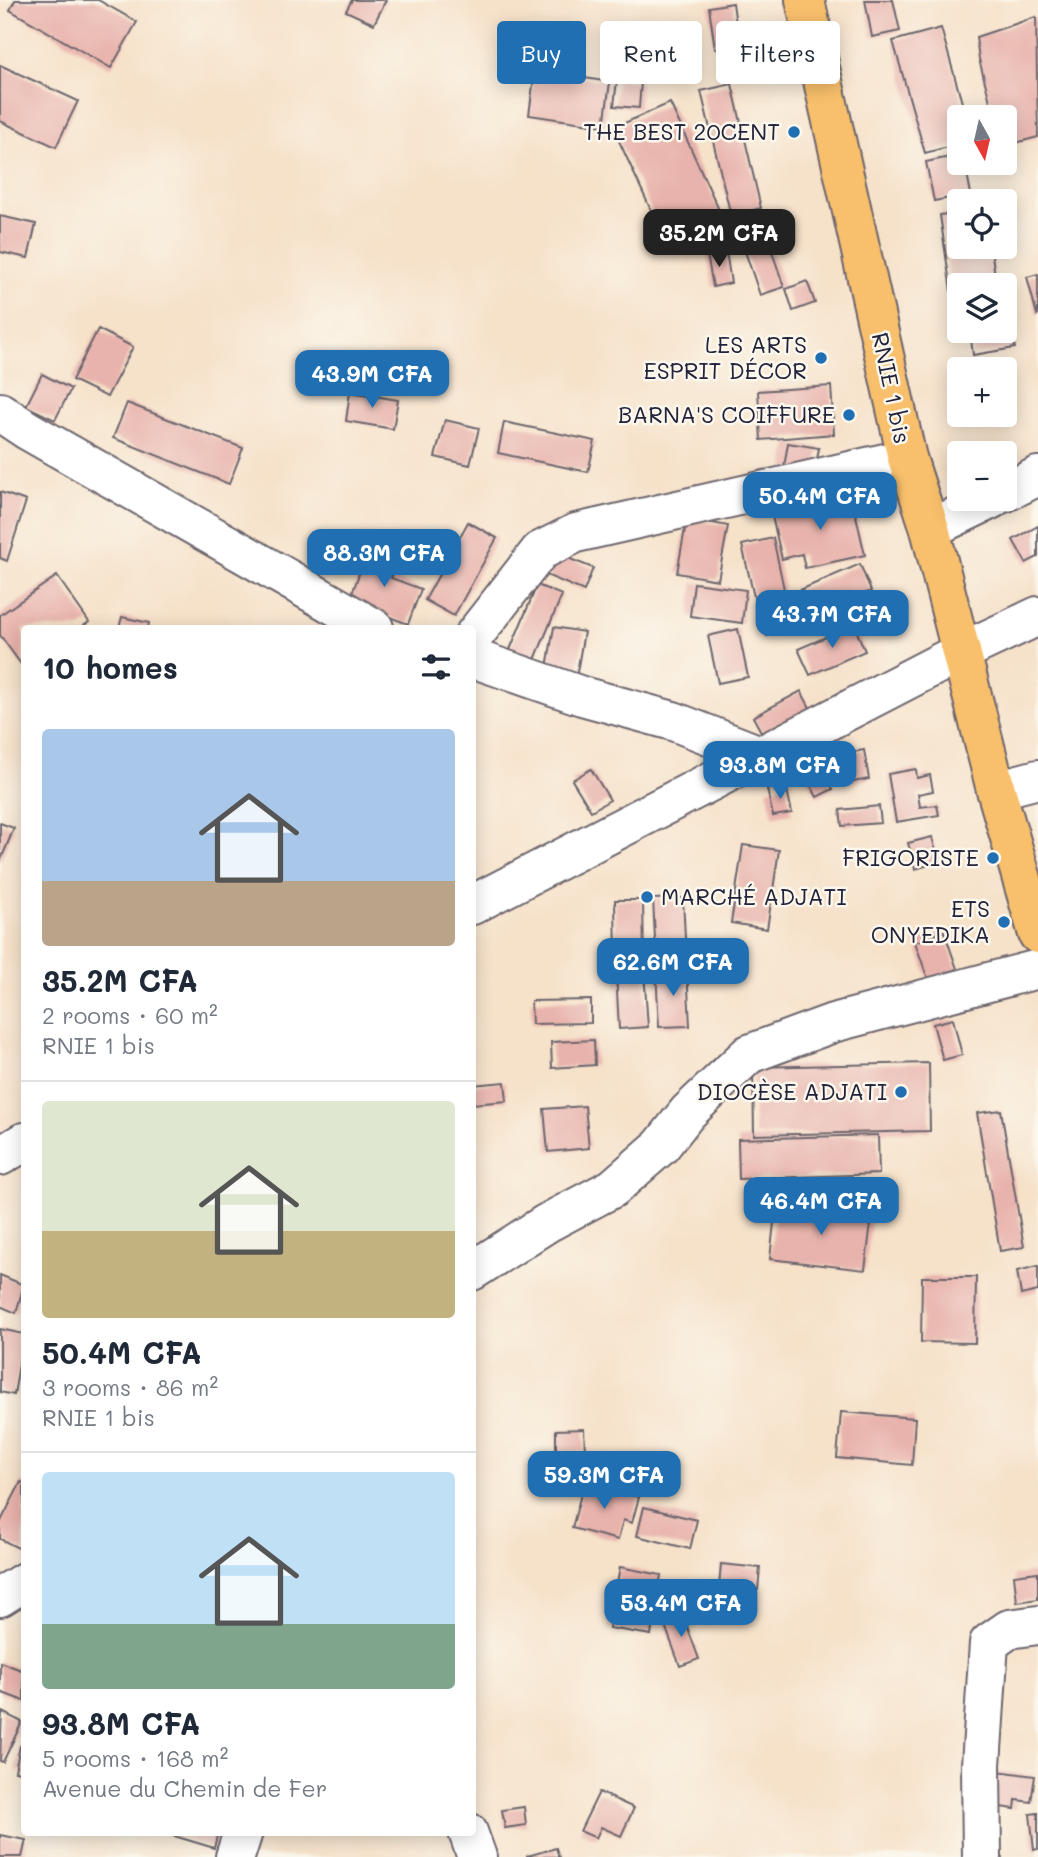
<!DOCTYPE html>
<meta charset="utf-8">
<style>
:root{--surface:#fff;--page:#f6f6f7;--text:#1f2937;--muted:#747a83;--line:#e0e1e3;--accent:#1f6fb2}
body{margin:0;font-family:Mali,sans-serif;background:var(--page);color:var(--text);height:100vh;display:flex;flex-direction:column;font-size:26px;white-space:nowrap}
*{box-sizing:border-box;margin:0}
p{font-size:23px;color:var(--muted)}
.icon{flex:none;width:38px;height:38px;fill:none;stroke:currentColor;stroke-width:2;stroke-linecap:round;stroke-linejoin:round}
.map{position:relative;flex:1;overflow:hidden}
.details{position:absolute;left:21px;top:625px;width:455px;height:1211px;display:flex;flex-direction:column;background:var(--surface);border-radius:7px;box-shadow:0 4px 18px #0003}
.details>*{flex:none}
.guide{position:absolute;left:497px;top:21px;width:436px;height:63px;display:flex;gap:14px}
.needle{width:46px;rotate:172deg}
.fabs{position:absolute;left:947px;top:105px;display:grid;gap:14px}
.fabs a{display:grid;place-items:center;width:70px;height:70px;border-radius:7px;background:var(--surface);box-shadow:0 4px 18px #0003;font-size:35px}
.price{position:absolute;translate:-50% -60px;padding:0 16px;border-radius:14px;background:var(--accent);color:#fff;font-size:23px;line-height:46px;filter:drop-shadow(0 2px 4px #0008)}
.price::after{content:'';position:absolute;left:50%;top:42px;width:21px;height:16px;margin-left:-10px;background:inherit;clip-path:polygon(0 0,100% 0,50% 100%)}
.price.on{background:#222;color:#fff}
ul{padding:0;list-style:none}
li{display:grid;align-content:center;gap:14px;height:371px;padding:0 21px}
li+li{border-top:2px solid var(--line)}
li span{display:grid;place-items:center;height:217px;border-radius:7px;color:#555}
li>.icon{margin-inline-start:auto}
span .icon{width:126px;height:126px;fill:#fffc;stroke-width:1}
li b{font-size:30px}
h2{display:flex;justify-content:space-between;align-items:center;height:84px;padding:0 21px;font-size:30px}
.tag{padding:0 24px;border-radius:7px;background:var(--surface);box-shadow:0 4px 18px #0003;font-size:24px;line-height:63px}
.tag.on{background:var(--accent);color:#fff}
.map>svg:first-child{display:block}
</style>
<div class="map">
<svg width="1038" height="1857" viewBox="0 0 1038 1857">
<rect width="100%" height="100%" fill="#fbf7ec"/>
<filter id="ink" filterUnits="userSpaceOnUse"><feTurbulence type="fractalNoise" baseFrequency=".0143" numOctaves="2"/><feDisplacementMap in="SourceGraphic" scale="14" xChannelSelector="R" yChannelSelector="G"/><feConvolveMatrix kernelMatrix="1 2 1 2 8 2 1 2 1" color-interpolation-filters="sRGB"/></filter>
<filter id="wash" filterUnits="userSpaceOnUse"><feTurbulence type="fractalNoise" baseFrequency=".00686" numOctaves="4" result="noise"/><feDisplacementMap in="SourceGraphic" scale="28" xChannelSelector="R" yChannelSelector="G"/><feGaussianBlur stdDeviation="1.57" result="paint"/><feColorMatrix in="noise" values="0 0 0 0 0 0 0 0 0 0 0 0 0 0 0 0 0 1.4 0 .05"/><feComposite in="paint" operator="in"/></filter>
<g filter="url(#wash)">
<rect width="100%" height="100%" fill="#f6e1c9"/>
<g id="blocks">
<!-- building -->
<g fill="#e8b3ac">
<path d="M15,0H98L137,22L111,68L10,10Z"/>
<path d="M352,0H386L374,24L346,11Z"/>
<path d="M865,0H893L900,31L872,37Z"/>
<path d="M733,3L739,46L715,49L709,7Z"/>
<path d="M1036,17L1038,137L1004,146V117H994L979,59L976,37Z"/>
<path d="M941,28L966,117H959V144L925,153L893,41Z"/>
<path d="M0,65L78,101L56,147L0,121Z"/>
<path d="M535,70L610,82L604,126L529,115Z"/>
<path d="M617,80L641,82L639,108L614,106Z"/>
<path d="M732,84L761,208L731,216L701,91Z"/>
<path d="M670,103L725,223L669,249L613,128Z"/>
<path d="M959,155V163H965L971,194L934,201L926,162Z"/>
<path d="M959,212V247H991L996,284L959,285V289L951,291L940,215Z"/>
<path d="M0,216L36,224L28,258L0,252Z"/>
<path d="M761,219L784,287L760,295L737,228Z"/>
<path d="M726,251L731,283L713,287L707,254Z"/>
<path d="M1038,274V314L1037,315L1027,277Z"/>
<path d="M807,281L815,303L793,311L786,289Z"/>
<path d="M1004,292L1015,348L973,355L970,331H1004Z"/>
<path d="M98,329L133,347L107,397L72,380Z"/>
<path d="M42,374L71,389L55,420L26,406Z"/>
<path d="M831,386L834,434L761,440L758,391Z"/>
<path d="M350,392L398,400L393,429L346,421Z"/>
<path d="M127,403L243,448L229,484L113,438Z"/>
<path d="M445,420L479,428L470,465L435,457Z"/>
<path d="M504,422L595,441L588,472L498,453Z"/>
<path d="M788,443L819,448L815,472L784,467Z"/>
<path d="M0,492L26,501L7,561L0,558Z"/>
<path d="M851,494L865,555L805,568L802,554L782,559L771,512Z"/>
<path d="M687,518L728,526L718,580L677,573Z"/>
<path d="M468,522L497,538L454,616L425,600Z"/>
<path d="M1038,526V557L1026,563L1013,540Z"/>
<path d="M773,538L784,589L754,597L742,545Z"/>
<path d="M368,549L398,560L391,578L421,589L408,624L349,602Z"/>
<path d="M555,553L593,568L584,591L546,575Z"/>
<path d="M860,564L871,591L767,636L756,609Z"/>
<path d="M57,576L89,622L80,628H24L23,667L0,635V615Z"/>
<path d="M694,583L746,590L742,623L690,616Z"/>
<path d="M537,585L562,595L534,662L509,652Z"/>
<path d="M122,617L149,623L148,628H119Z"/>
<path d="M854,625L865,651L810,675L798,649Z"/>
<path d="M554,627L584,632L576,678L546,673Z"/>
<path d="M738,629L748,677L718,683L708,636Z"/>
<path d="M801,691L814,715L766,741L753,717Z"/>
<path d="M864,750L869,779L848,783L843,754Z"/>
<path d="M820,764L833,789L817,797L804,773Z"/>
<path d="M591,769L610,800L591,811L572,780Z"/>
<path d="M916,769L917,778L930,775L933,791L918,794L920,807L937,805L939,815L896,822L888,774Z"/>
<path d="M786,785L792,813L773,816L767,789Z"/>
<path d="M879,806L881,823L842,826L840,810Z"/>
<path d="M0,823L14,828L0,862Z"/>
<path d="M932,837L939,862L915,869L908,843Z"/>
<path d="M743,845L779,850L767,929L731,923Z"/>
<path d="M683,898L686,957L656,958L653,899Z"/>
<path d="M615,900H643L644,959H616Z"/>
<path d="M944,931L957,969L928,979L915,942Z"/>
<path d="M687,969L690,1026L659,1027L656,970Z"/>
<path d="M644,971L648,1027L619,1029L616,973Z"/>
<path d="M591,1000V1023L532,1024L531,1001Z"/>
<path d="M953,1019L962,1055L943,1060L933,1024Z"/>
<path d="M594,1040L595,1065L552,1068L551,1042Z"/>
<path d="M929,1063L930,1131L754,1135L753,1067Z"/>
<path d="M505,1082L507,1101L472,1104V1085Z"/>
<path d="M585,1106L589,1148L548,1152L544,1109Z"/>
<path d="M1001,1110L1024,1247L1000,1251L977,1113Z"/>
<path d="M878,1135L879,1174L739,1179L738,1139Z"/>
<path d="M776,1204L872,1215L865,1270L770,1259Z"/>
<path d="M1038,1266V1291L1021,1295L1017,1271Z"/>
<path d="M0,1275L24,1285L16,1313L0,1306Z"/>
<path d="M922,1277H976L975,1343L921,1342Z"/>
<path d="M0,1329L24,1334L14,1395L0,1392Z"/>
<path d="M841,1412L915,1418L912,1465L837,1458Z"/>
<path d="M584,1429L585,1451H556V1430Z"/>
<path d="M21,1482L24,1483V1551L0,1539V1523Z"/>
<path d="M584,1483L639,1497L632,1523L623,1520L618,1540L572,1528Z"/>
<path d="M644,1507L697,1520L690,1549L637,1536Z"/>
<path d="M721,1564L760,1568L758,1590L719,1587Z"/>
<path d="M620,1567L661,1575L651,1635L609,1628Z"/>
<path d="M1038,1572V1599L1017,1602L1014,1575Z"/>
<path d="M682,1613L699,1659L680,1666L663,1620Z"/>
<path d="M0,1662L24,1671V1701L0,1692Z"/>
<path d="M2,1712L22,1722L3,1762L0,1761Z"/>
<path d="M20,1746L24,1747V1773L15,1771Z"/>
<path d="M997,1771L1035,1776L1031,1802L1016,1800L1015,1809L993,1806Z"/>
<path d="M599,1792L634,1808L621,1836L601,1827L596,1838L580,1831Z"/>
<path d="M524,1807L526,1825L505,1828L502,1810Z"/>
<path d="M1038,1813V1849L1034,1850L1030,1814Z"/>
<path d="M161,1832H218L214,1848Z"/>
<path d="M0,1835L26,1840L22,1857H0Z"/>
<path d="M556,1848L559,1857H527V1856Z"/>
</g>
</g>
</g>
<g filter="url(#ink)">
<use href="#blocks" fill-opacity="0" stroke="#6c656d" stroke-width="2"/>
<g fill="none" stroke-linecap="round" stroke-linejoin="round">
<!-- minor casing -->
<g stroke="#6c656d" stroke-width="42">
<g id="minor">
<path d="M0,412L27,430L374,628"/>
<path d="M1004,493L1038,476"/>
<path d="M930,529L992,499"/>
<path d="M472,638L540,551L576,533L907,458"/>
<path d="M472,658L582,696L673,721L760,755"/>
<path d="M996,790L1038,779"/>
<path d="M472,905L961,652L1038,616"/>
<path d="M0,1156L24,1142"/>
<path d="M472,1271L547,1223L613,1188L661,1146L688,1112L749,1054L833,1023L1038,969"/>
<path d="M0,1597L24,1582"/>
<path d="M468,1832L477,1857"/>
<path d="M235,1857L243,1832"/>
<path d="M982,1857L981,1765L989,1643L1009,1629L1038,1625"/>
</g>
</g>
<!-- primary casing -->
<g stroke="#6c656d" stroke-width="42">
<path id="primary" d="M805,0L907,458L930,529L996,790L1038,934"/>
</g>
<!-- minor -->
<use href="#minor" stroke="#fff" stroke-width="38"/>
<!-- primary -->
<use href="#primary" stroke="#f8bf6c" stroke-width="38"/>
</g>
</g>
<!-- markers -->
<g fill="#1f6fb2" stroke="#fbf7ec" stroke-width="2.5">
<circle cx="794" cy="132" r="7"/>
<circle cx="821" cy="358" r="7"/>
<circle cx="849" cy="415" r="7"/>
<circle cx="993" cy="858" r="7"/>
<circle cx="647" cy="897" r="7"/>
<circle cx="1004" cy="922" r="7"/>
<circle cx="901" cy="1092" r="7"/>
</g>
<g text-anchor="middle" stroke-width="5" stroke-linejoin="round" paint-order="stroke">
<!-- poi labels -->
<g font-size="23" fill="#22223b" stroke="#fbf7ec" text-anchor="end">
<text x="780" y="140">THE BEST 20CENT</text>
<text x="807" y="353">LES ARTS<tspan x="807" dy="26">ESPRIT DÉCOR</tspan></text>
<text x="835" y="423">BARNA'S COIFFURE</text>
<text x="979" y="866">FRIGORISTE</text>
<text x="661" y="905" text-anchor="start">MARCHÉ ADJATI</text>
<text x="990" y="917">ETS<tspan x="990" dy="26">ONYEDIKA</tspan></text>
<text x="887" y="1100">DIOCÈSE ADJATI</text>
</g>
<!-- street labels -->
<g font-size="23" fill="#22223b" stroke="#fbf7ec">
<text transform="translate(891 388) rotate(78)" y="8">RNIE 1 bis</text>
</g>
</g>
</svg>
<div class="fabs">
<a><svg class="needle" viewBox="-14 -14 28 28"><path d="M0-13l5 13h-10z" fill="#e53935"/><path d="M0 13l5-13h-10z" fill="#747a83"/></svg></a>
<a><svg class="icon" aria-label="locate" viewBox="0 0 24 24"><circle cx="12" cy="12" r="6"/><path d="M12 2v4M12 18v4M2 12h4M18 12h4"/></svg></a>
<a><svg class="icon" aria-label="layers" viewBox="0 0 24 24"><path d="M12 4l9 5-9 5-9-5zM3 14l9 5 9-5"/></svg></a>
<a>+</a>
<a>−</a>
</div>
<b class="price on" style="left:719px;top:269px">35.2M CFA</b>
<b class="price" style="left:372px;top:410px">43.9M CFA</b>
<b class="price" style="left:820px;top:532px">50.4M CFA</b>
<b class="price" style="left:384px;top:589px">88.3M CFA</b>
<b class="price" style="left:832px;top:650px">43.7M CFA</b>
<b class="price" style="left:780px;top:801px">93.8M CFA</b>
<b class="price" style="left:673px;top:998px">62.6M CFA</b>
<b class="price" style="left:821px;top:1237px">46.4M CFA</b>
<b class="price" style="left:604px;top:1511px">59.3M CFA</b>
<b class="price" style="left:681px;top:1639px">53.4M CFA</b>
<div class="guide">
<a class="tag on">Buy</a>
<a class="tag">Rent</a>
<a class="tag">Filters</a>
</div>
<section class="details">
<h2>10 homes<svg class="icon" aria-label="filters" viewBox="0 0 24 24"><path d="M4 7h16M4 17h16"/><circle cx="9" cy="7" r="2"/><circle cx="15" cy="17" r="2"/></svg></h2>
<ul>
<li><span style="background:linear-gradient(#a9c7e8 70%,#b9a48a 0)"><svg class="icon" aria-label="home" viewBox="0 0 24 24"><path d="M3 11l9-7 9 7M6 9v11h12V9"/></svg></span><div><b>35.2M CFA</b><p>2 rooms · 60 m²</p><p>RNIE 1 bis</p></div></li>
<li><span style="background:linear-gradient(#dfe7d0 60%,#c2b280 0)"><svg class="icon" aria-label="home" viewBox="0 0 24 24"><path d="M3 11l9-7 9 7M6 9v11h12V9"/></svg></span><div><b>50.4M CFA</b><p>3 rooms · 86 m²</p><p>RNIE 1 bis</p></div></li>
<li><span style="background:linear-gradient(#bfe0f5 70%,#7fa58c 0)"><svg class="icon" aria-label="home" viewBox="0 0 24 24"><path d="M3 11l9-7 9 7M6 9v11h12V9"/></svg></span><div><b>93.8M CFA</b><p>5 rooms · 168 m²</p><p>Avenue du Chemin de Fer</p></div></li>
</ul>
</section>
</div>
